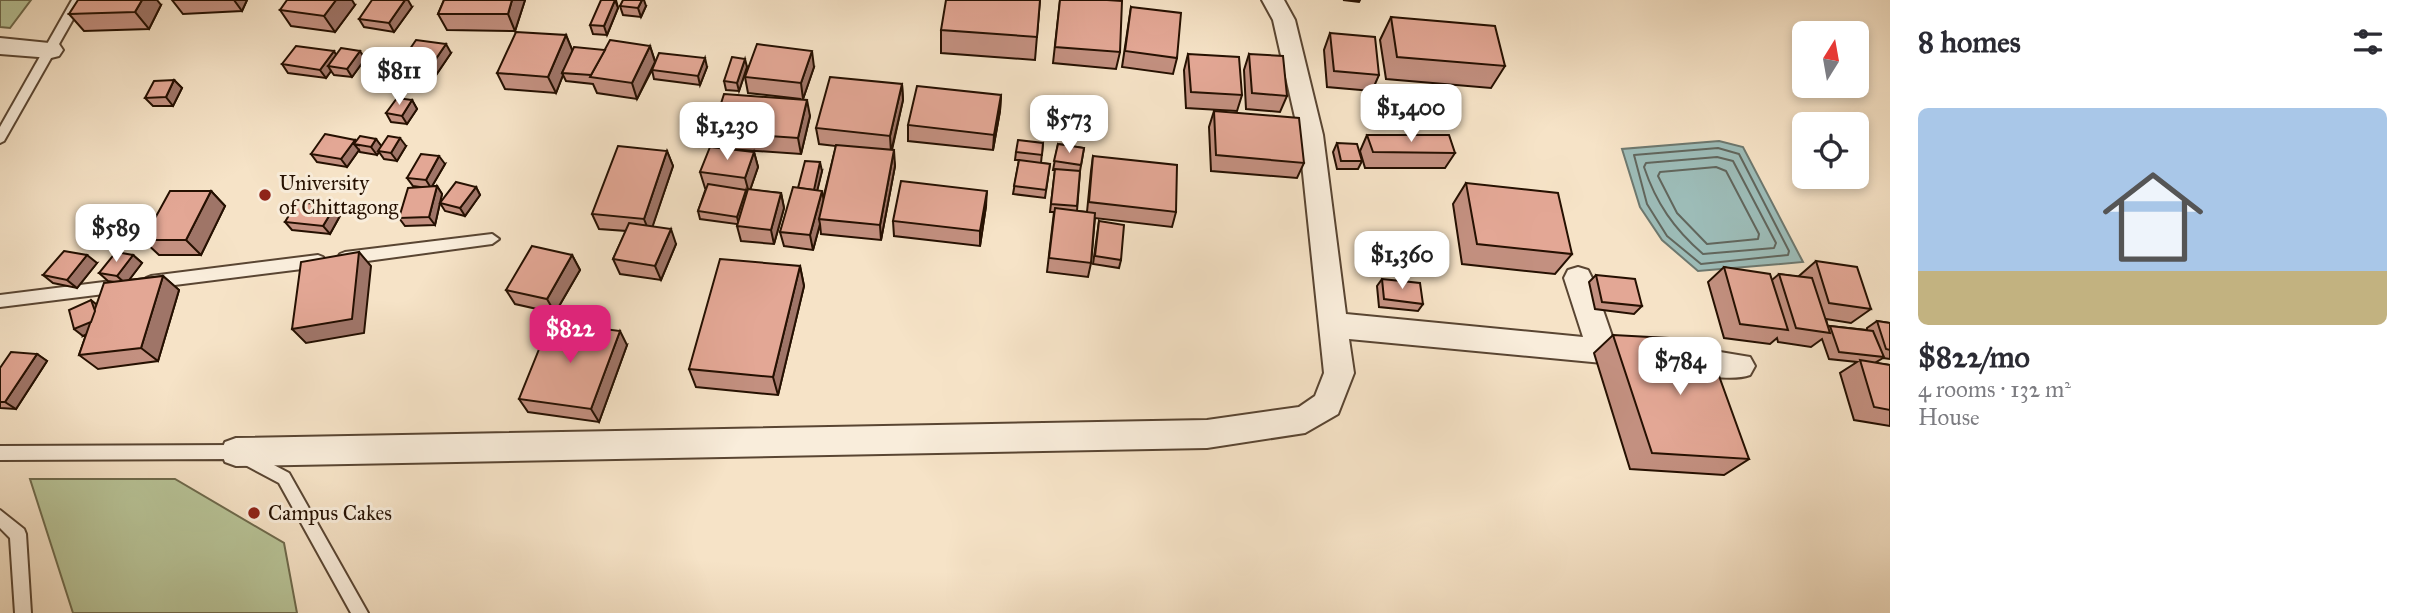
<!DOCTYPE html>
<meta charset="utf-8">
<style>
:root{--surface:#fff;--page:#f2f2f3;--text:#2b2b33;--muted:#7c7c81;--accent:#db2777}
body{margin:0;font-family:"IM FELL Great Primer",serif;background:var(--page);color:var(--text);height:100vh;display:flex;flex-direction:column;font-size:26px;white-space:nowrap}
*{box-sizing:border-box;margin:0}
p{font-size:23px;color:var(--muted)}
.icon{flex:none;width:38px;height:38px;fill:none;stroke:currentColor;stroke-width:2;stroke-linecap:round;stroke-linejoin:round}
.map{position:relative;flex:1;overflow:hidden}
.side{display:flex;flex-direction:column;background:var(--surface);width:525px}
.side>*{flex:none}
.needle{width:46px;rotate:11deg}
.tools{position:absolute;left:1792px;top:21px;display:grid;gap:14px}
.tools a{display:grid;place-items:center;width:77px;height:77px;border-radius:10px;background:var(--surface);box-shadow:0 4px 10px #0003;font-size:35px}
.price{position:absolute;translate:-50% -60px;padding:0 16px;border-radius:14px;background:#fff;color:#222;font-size:23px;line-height:46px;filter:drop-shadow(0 2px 4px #0008)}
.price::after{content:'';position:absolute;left:50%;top:42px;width:21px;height:16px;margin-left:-10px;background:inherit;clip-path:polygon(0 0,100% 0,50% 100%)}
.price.selected{background:var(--accent);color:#fff}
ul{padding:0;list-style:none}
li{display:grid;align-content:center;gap:14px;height:371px;padding:0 28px}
li span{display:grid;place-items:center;height:217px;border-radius:10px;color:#555}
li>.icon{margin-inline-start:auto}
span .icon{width:126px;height:126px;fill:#fffc;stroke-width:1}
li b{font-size:30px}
h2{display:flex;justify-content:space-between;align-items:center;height:84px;padding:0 28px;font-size:30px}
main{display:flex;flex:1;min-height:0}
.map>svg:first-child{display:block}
</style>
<main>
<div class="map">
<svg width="1890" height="613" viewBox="0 0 1890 613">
<rect width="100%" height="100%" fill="#f6e3c7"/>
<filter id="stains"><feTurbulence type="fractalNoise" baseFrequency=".00286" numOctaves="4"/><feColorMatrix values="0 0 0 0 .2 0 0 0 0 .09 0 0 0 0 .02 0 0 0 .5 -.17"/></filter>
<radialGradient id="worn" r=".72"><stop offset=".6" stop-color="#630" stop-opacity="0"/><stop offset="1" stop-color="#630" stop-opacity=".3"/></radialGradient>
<!-- green -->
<g fill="#b8c498" stroke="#6e6a4c" stroke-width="2">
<path d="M0,0H31L10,28L0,27Z"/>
<path d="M30,479H175L284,543L297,613H73Z"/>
</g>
<!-- water -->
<path fill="#9dbdb9" stroke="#6d786f" stroke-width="2" d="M1719,141L1743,147L1803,262L1698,271L1662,240L1640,207L1622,149Z"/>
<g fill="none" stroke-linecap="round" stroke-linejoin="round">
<!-- shore -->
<g stroke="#61665d" stroke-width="2">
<path d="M1718,148L1739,154L1789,251L1788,255L1701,264L1667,236L1647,204L1634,155Z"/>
<path d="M1717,157L1733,161L1776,243L1774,248L1703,254C1674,229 1656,203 1644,167L1646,163Z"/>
<path d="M1716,167L1726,171L1759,234L1758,239L1707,244L1677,213L1658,176L1660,172Z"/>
</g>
<!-- lane casing -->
<g stroke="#594532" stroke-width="4">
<g id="lane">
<path d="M72,0H84L4,141L0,143V127Z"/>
<path d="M492,234L499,239L492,244L345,264L340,262L338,258L340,254L345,252Z"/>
<path d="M318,255L323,257L325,261L323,265L318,267L151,288L146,286L144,282L146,278L151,276Z"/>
<path d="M120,280L125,282L127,286L125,290L120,292L0,307V295Z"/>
<path d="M236,445L289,473L368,613H351L279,483L234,459L0,460V446Z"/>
<path d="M0,510L24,529L26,534L31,613H15L10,538L0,528Z"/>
</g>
</g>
<!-- street casing -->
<g stroke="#594532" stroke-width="4">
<g id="street">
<path d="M1262,0H1284L1295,20L1323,135L1346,314L1583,337L1564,278L1568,270L1578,267L1588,270L1592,278L1613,339L1644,345L1648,354L1644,363L1634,366L1349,339L1354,373L1338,414L1305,433L1207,448L236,466L225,462L221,452L225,442L236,438L1207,420L1299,407L1315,396L1324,373L1299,135L1273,20Z"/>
<path d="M0,38L59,44L63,50L59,56L51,58L0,54Z"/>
<path d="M1678,345L1750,357L1755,366L1750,375C1731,382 1687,374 1668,367L1664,358L1668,349Z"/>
</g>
</g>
<!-- lane -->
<use href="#lane" fill="#f9eddb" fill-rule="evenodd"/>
<!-- street -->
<use href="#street" fill="#f9eddb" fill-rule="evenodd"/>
</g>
<!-- wall -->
<g fill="#c39080" stroke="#251001" stroke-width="2">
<path d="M172,0H247L242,11L183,14Z"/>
<path d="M444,0H525L515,31L447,30L438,14Z"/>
<path d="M616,0L618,8L607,35L593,34L590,25Z"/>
<path d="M1040,0L1035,60L941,53V30Z"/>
<path d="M1060,0L1120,52L1116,69L1053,63Z"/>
<path d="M1343,0H1360L1359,2Z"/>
<path d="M161,5L149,29L84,31L69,14Z"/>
<path d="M355,5L335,32L291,26L280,10Z"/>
<path d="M620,6H646L641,17L623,15Z"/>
<path d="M412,7L394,32L364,27L359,19Z"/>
<path d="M1131,7L1177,58L1173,74L1122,67Z"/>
<path d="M1391,17L1505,66L1491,88L1386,79L1380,40Z"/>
<path d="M1330,33L1379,75L1372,91L1327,87L1324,50Z"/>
<path d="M566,35L572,50H605L650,46L655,61L707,67L700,85L654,79L652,70L637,99L597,93L593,84L566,81L563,75L556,93L505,89L497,73Z"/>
<path d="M402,52L405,56L451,53L434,78L404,73L402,69L394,79L369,75L364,67Z"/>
<path d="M1188,54L1242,95L1237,111L1186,108L1184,70Z"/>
<path d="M1249,54L1287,96L1280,112L1246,109L1244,70Z"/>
<path d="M336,55L365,59L352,77L334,75L331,71L326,78L288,73L282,64Z"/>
<path d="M747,67L739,91L726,90L724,81Z"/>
<path d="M814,67L803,99L810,116L801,154L728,149L754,152L758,167L750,190L781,193L784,208L774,244L741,241L737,226V224L700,219L698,211L706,188H705L700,172L717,147L712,132L801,99L748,93L745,77Z"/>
<path d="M174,80L182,88L173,106H153L145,98Z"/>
<path d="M902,84L903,100L892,150L895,166L881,240L821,234L820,224L813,250L784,246L780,232L798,188L822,171L817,190L823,199L836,146L819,144L816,128Z"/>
<path d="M1001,95L1000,111L993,150L908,141V125Z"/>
<path d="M412,100L417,109L407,124L391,122L386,113Z"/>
<path d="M1214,111L1304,163L1297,178L1211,171L1209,127Z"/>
<path d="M1367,135L1455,153L1445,168H1365L1360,151Z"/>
<path d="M376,139L381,146H406L397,161L384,159L379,152L377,155L360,152L359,150L347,167L317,162L311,154L355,140L356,142Z"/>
<path d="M1043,143L1041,163L1050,164L1045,198L1013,194L1019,160H1015L1016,152Z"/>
<path d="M1337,143L1362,161L1358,169H1337L1333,152Z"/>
<path d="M1058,144L1084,148L1080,171L1077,211L1087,212L1091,171L1093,156L1176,212L1172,227L1095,218L1091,263L1088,277L1047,272L1054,212H1050L1055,170H1053Z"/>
<path d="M667,151L673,166L652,227L676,244L661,280L620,274L613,259L626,231L599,229L592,214Z"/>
<path d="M445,164L432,186H437L442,194L435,225L405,226L399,218L420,187L413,186L407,178Z"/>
<path d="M1466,183L1572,254L1555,274L1462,264L1453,204Z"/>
<path d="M476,187L480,195L465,216L445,211L440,203Z"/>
<path d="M211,191L225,206L201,255H159L143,240Z"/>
<path d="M335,206L341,214L330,234L292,230L285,222Z"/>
<path d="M986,206L980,246L894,236L893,221Z"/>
<path d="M1099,221L1121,260L1119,268L1093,264Z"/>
<path d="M133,255L142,263L129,280L163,276L179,290L158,361L98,369L79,355L86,335L83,336L97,305L114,282L108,281L99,273Z"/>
<path d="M572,255L580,270L555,313L515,304L506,290Z"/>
<path d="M1816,261L1871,309L1851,323L1826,319L1828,327L1830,326L1867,330V328L1877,321L1890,323V359L1883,358L1875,363L1890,365V426L1854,420L1840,373L1857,362L1829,359L1822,339L1811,347L1778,342L1777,338L1770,344L1724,338L1708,282L1724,267L1772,280L1779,274L1799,277V276Z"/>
<path d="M97,263L77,288L53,283L43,275Z"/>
<path d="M800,266L804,286L778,395L696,387L689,369Z"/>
<path d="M1596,275L1642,306L1634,314L1595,309L1589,282Z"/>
<path d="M1382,279L1423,304L1418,311L1379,307L1377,286Z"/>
<path d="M1613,335L1749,459L1724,475L1630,469L1594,353Z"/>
<path d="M627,345L599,422L528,412L519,399Z"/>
<path d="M37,354L47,361L16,409L0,408V368Z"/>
</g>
<!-- shaded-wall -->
<g fill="#9f7568" stroke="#251001" stroke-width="2">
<path d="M142,0H157L161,5L149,29L135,12Z"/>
<path d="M234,0H247L242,11Z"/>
<path d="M336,0H352L355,5L335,32L324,16Z"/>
<path d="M405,0H408L412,7L394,32L389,23Z"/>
<path d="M512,0H525L515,31L508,14Z"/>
<path d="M615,0L618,8L607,35L604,26Z"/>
<path d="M642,0H644L646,6L641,17L638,8Z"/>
<path d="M566,35L573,52L562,73L563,75L556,93L548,77Z"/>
<path d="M446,44L451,53L434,78L429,69Z"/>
<path d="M650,46L655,62L637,99L632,83Z"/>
<path d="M334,51L339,60L328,66L331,71L326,78L320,70Z"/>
<path d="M360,51L365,59L352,77L347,69Z"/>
<path d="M812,51L814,67L803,99L801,83Z"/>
<path d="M402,52L408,61L399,65L402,69L394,79L389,71Z"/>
<path d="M705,58L707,67L700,85L698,76Z"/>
<path d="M745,59L747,67L739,91L737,83Z"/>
<path d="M174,80L182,88L173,106L166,97Z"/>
<path d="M902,84L903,100L891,152L890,136Z"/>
<path d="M1001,95L1000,111L993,150L994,135Z"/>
<path d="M412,100L417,109L407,124L402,116Z"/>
<path d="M807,100L810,116L801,154L798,138Z"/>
<path d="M400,138L406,146L397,161L391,153Z"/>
<path d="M376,139L382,147L377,155L371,147Z"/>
<path d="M355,140L358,145L354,144L359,150L347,167L341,159Z"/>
<path d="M894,150L895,166L881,240L880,225Z"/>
<path d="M667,151L673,166L650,234L644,219Z"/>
<path d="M754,152L758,167L749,193L745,178Z"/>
<path d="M439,156L445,164L431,188L426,180Z"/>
<path d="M820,162L822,171L815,200L813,191Z"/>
<path d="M437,186L442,194L435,225L429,217Z"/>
<path d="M476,187L480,195L465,216L460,208Z"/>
<path d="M746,190L748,198L739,225L737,217Z"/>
<path d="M211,191L225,206L201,255L186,240Z"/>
<path d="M822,191L825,206L819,219L820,224L813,250L810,235Z"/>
<path d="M987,191L986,206L980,246V231Z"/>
<path d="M781,193L784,208L774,244L771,230Z"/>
<path d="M335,206L341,214L330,234L323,226Z"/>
<path d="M671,229L676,244L661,280L655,266Z"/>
<path d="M359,252L371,266L364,333L306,343L292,329Z"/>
<path d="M87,255L97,263L77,288L67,280Z"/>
<path d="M133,255L142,263L126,284L117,276Z"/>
<path d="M572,255L580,270L555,313L547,299Z"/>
<path d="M800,266L804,286L778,395L773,377Z"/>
<path d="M163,276L179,290L158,361L141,348Z"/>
<path d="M91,300L101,308L106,326L83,336L74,329Z"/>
<path d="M620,331L627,345L599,422L591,409Z"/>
<path d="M37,354L47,361L16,409L5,402Z"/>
</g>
<!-- building -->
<g fill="#e3a795" stroke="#251001" stroke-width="2">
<path d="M78,0H142L135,12L69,14Z"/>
<path d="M287,0H336L324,16L280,10Z"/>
<path d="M372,0H405L389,23L359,19Z"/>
<path d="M444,0H512L508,14H438Z"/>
<path d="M601,0H615L604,26L590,25Z"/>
<path d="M623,0H642L638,8L620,6Z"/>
<path d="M946,0H1040L1037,37L941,30Z"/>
<path d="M1060,0H1107L1122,1L1120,52L1055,47Z"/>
<path d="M1131,7L1181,13L1177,58L1125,51Z"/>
<path d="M1391,17L1495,26L1505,66L1397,57Z"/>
<path d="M516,32L566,35L548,77L497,73Z"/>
<path d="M1330,33L1375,37L1379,75L1334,71Z"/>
<path d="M416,40L446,44L429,69L399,65Z"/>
<path d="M610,40L650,46L632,83L590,77Z"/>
<path d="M757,44L812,51L801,83L745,77Z"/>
<path d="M296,46L334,51L320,70L282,64Z"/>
<path d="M574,47L605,50L591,75L562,73Z"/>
<path d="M341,48L360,51L347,69L328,66Z"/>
<path d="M378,48L402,52L389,71L364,67Z"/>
<path d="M659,53L705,58L698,76L652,70Z"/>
<path d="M1188,54L1239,57L1242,95L1191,92Z"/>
<path d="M1249,54L1283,56L1287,96L1252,93Z"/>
<path d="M732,57L745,59L737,83L724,81Z"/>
<path d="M830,77L902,84L890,136L816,128Z"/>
<path d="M174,80L166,97L145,98L154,81Z"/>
<path d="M917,86L1001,95L994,135L908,125Z"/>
<path d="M724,94L807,100L798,138L712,132Z"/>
<path d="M397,98L412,100L402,116L386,113Z"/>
<path d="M1214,111L1299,118L1304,163L1216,155Z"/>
<path d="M325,134L355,140L341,159L311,154Z"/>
<path d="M1367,135H1449L1455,153L1373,152Z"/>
<path d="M360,136L376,139L371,147L354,144Z"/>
<path d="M388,136L400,138L391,153L378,151Z"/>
<path d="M1018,140L1043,143L1042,155L1016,152Z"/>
<path d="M1337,143L1357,144L1362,161H1341Z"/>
<path d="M1058,144L1084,148L1081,165L1054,161Z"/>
<path d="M836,145L894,150L880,225L819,219Z"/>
<path d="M618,146L667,151L644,219L592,214Z"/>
<path d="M710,147L754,152L745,178L700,172Z"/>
<path d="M421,154L439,156L426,180L407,178Z"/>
<path d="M1093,156L1177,165L1176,212L1089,202Z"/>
<path d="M1019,160L1050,164L1046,190L1014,186Z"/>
<path d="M805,161L820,162L814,190L798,188Z"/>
<path d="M1055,169L1080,171L1077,206L1051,204Z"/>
<path d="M901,181L987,191L980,231L893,221Z"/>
<path d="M456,182L476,187L460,208L440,203Z"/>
<path d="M1466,183L1558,193L1572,254L1477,244Z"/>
<path d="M708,184L746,190L737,217L698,211Z"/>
<path d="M437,186L429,217L399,218L408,188Z"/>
<path d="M793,187L822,191L810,235L780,232Z"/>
<path d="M748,189L781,193L771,230L737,226Z"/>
<path d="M170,191H211L186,240H143Z"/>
<path d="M297,202L335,206L323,226L285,222Z"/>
<path d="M1055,208L1095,213L1091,263L1049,258Z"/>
<path d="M1099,221L1124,225L1121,260L1095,256Z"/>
<path d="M629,223L671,229L655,266L613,259Z"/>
<path d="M532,246L572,255L547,299L506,290Z"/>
<path d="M64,251L87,255L67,280L43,275Z"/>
<path d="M116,252L133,255L117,276L99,273Z"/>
<path d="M359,252L352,319L292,329L301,262Z"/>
<path d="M720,259L800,266L773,377L689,369Z"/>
<path d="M1816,261L1857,267L1871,309L1829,303Z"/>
<path d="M1724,267L1770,274L1788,330L1740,324Z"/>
<path d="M1779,274L1812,278L1830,333L1796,328Z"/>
<path d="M1596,275L1635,279L1642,306L1602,302Z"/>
<path d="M163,276L141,348L79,355L104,283Z"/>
<path d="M1382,279L1420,283L1423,304L1384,299Z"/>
<path d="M91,300L95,311L91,322L74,329L69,310Z"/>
<path d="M1877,321L1890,323V350L1886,349Z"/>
<path d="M550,322L620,331L591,409L519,399Z"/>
<path d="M1830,326L1873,331L1884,357L1839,352Z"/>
<path d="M1613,335L1706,340L1749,459L1652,453Z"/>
<path d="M11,352L37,354L5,402H0V368Z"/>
<path d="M1860,360L1890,365V410L1874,407Z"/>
</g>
<!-- markers -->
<g fill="#8f2418" stroke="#f9eddb" stroke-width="2.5">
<circle cx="265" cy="195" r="7"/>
<circle cx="254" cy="513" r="7"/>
</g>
<g text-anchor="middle" stroke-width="6" stroke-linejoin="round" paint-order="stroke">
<!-- poi labels -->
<g font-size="21" fill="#251001" stroke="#f9eddb" text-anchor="start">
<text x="279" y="190">University<tspan x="279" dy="24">of Chittagong</tspan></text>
<text x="268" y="520">Campus Cakes</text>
</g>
</g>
<rect width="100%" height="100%" filter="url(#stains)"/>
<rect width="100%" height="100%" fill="url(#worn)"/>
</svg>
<div class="tools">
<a><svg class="needle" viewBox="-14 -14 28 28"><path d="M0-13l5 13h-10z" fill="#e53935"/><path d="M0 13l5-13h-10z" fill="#7c7c81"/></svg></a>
<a><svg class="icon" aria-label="locate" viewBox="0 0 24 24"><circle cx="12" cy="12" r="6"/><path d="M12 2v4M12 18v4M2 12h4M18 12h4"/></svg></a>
</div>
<b class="price" style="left:399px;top:107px">$811</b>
<b class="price" style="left:1411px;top:144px">$1,400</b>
<b class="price" style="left:1069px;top:155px">$573</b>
<b class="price" style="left:727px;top:162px">$1,230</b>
<b class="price" style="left:116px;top:264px">$589</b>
<b class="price" style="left:1402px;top:291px">$1,360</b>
<b class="price selected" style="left:570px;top:365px">$822</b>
<b class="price" style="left:1680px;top:397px">$784</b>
</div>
<section class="side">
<h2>8 homes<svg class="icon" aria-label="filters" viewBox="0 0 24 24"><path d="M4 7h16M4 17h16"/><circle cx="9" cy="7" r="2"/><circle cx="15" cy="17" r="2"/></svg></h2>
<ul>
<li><span style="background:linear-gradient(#a9c7e8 75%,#c2b280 0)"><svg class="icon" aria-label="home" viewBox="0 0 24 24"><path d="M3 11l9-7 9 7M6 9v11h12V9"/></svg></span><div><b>$822/mo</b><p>4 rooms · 132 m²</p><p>House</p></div></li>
</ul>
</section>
</main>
